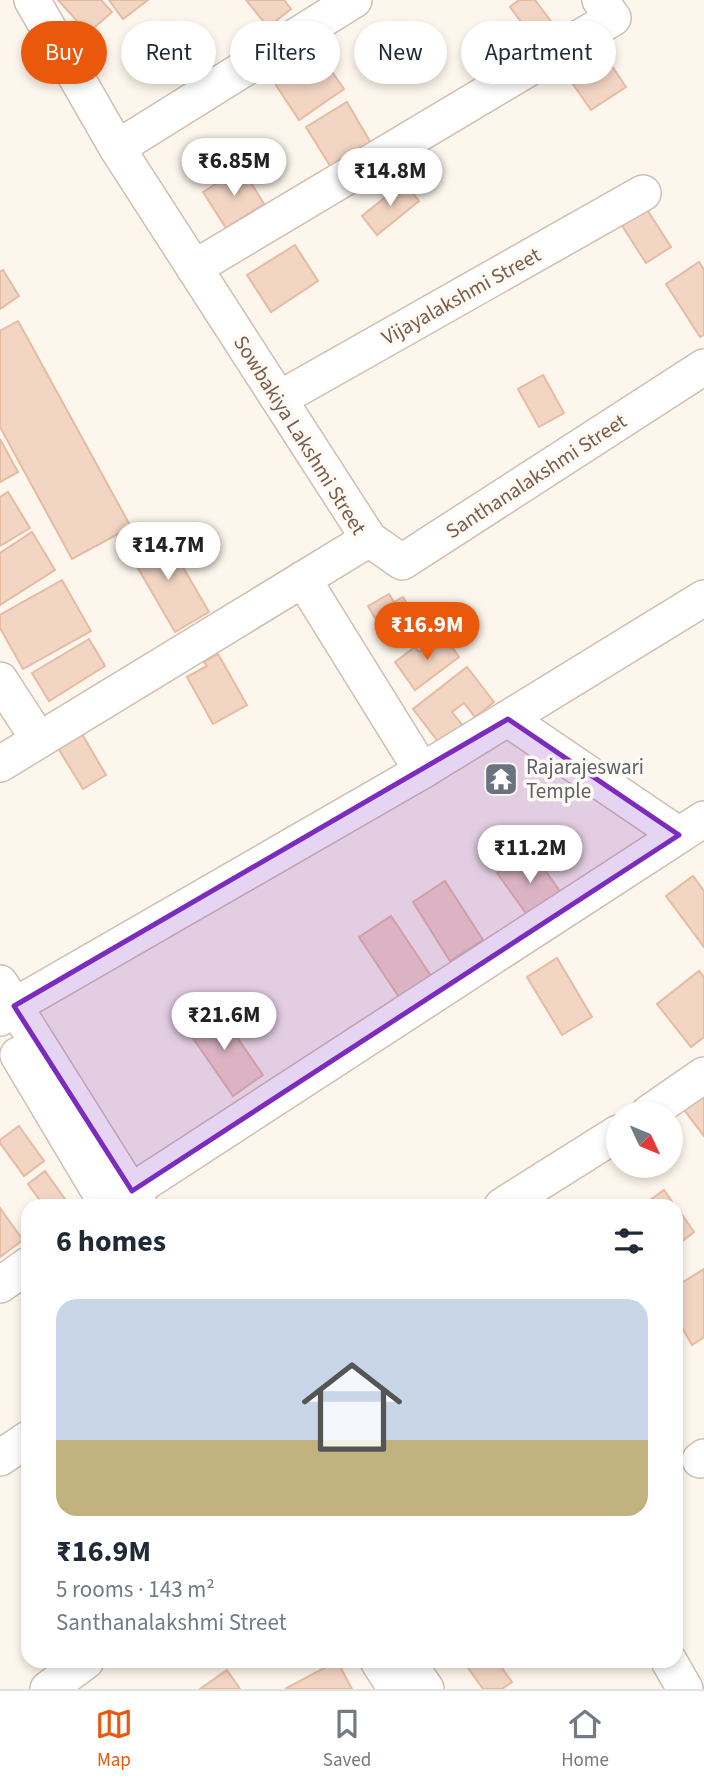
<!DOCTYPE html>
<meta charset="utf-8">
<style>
:root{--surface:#fff;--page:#f6f6f7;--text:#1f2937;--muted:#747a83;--line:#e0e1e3;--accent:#ea580c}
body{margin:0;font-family:"Source Sans 3",sans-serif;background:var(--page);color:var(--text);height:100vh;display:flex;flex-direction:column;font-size:26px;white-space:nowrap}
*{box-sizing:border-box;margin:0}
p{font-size:23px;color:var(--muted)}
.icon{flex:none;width:38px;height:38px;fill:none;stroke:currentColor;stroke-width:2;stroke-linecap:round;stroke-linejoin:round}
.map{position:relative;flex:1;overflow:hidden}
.panel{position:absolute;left:21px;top:1199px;width:662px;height:469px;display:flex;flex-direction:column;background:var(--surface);border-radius:21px;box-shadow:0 4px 10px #0003}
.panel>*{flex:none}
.banner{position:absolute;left:21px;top:21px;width:663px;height:63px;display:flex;gap:14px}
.needle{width:46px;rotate:134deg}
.fabs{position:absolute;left:606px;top:1101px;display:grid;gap:14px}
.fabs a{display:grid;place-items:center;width:77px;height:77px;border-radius:50%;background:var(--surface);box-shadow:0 4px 10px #0003;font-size:35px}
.price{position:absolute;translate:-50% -60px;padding:0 16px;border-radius:24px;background:#fff;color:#222;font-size:23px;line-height:46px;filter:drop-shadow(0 2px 4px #0008)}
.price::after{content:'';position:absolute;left:50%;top:42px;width:21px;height:16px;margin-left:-10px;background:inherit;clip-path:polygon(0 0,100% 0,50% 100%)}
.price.current{background:var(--accent);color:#fff}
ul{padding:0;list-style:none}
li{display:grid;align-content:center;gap:14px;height:371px;padding:0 35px}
li span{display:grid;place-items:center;height:217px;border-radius:21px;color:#555}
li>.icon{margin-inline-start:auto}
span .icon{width:126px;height:126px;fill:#fffc;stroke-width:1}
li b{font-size:30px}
h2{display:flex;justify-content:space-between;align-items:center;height:84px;padding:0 35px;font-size:30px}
.tag{padding:0 24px;border-radius:32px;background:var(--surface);box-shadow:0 4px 10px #0003;font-size:24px;line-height:63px}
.tag.current{background:var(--accent);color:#fff}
.tab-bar{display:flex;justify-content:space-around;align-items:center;height:98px;border-top:2px solid var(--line);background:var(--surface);font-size:19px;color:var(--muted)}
.tab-bar a{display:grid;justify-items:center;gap:4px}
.tab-bar .current{color:var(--accent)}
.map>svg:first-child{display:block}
</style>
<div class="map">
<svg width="704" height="1689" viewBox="0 0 704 1689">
<rect width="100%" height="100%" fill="#fdf6ec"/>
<!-- building -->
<g fill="#f3d5c3" stroke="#e6bba3" stroke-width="2">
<path d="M58,0H101L112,12L88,33Z"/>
<path d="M109,0H148L123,19Z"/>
<path d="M246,0H284L291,9L268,27Z"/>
<path d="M519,0H535L556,28L536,42L510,7Z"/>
<path d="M316,49L344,89L299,120L272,79Z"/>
<path d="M603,53L626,87L591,110L568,77Z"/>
<path d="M347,102L372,145L332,169L306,127Z"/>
<path d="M242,168L264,204L226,228L203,192Z"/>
<path d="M404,182L419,201L377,235L362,216Z"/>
<path d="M646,208L671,247L646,263L621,224Z"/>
<path d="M295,245L318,281L271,312L247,275Z"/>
<path d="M699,262L704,270V335L700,337L666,284Z"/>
<path d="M3,270L19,296L0,309V272Z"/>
<path d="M18,321L131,527L72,559L0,427V331Z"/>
<path d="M543,375L564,413L539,427L518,389Z"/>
<path d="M0,439L18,472L0,482Z"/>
<path d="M8,492L30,528L0,546V497Z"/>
<path d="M162,531L209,612L175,632L128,551Z"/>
<path d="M32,532L55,570L0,605V553Z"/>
<path d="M62,580L91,631L23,669L0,628V615Z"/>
<path d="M389,594L394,602L403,597L411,610L381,628L368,606Z"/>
<path d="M443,634L459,657L415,690L395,662L415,647L419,652Z"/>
<path d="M89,639L105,666L49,701L32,673Z"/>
<path d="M218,654L247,705L213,724L187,677L207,666L204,662Z"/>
<path d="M467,667L494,702L475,717L464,703L452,712L463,726L440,744L413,709Z"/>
<path d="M82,734L106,775L83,789L58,748Z"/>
<path d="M530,849L564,897L531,920L497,873Z"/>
<path d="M693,876L704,891V947L666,896Z"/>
<path d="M445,881L483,940L450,961L413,902Z"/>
<path d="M391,916L435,982L403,1003L359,937Z"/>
<path d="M557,958L592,1017L562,1035L527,977Z"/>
<path d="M699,971L704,977V1037L691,1047L657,1004Z"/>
<path d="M216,1007L263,1075L233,1096L186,1028Z"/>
<path d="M704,1082V1136L678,1102Z"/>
<path d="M19,1126L44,1161L24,1176L0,1143V1140Z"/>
<path d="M45,1171L70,1206H44L28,1184Z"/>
<path d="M664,1190L675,1206H642Z"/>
<path d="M676,1206L694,1232L676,1246Z"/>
<path d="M0,1208L23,1240L0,1257Z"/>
<path d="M704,1269V1337L692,1345L676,1317V1272L683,1282Z"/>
<path d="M337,1661L352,1689H285Z"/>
<path d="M463,1661H497L512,1682L502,1689H483Z"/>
<path d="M227,1670L240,1689H200Z"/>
</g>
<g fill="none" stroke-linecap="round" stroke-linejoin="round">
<!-- minor casing -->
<g stroke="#d1beb0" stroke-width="38">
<g id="minor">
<path d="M117,148L354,0"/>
<path d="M194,268L613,18L600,0"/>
<path d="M279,399L643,193"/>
<path d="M369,539L402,562L704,367"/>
<path d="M303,579L422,771"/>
<path d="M0,680L39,740"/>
<path d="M508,719L679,835"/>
<path d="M0,764L369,539L117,148L32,0"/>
<path d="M0,983L140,1206"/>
<path d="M0,1018L14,1006L422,771L704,598"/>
<path d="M18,1055L108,1206"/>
<path d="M649,1113L704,1075"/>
<path d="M112,1206L132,1191L704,819"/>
<path d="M502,1206L618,1133"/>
<path d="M0,1285L28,1265"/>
<path d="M0,1458L28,1439"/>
<path d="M700,1460L704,1457"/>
<path d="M378,1661L396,1689"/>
<path d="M407,1661L426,1689"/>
<path d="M669,1661L685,1689"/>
<path d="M48,1689L86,1661"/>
</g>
</g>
<!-- minor -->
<use href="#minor" stroke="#fff" stroke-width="35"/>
</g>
<!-- marked area -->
<path fill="#7b2cbf" fill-opacity="0.2" stroke="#7b2cbf" stroke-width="5" stroke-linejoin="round" d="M508,719L679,835L132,1191L14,1006Z"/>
<!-- icons -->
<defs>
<g id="temple-square" transform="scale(1.75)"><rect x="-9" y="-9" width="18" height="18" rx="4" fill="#6b7280" stroke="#fffaf3"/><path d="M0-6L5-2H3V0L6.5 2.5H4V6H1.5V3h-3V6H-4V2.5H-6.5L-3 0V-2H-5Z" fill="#fff"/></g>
</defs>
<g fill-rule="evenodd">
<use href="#temple-square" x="501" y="779"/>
</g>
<g text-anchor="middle" stroke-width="7" stroke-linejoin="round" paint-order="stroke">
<!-- street labels -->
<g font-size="21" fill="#7a5c4d" stroke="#fffaf3">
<text transform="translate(461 296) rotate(-29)" y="7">Vijayalakshmi Street</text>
<text transform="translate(300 435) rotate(58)" y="7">Sowbakiya Lakshmi Street</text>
<text transform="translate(536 476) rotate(-33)" y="7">Santhanalakshmi Street</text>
</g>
<!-- worship labels -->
<g font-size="21" fill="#5b616d" stroke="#fffaf3" text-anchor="start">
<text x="526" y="774">Rajarajeswari<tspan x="526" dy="24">Temple</tspan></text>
</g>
</g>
</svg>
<div class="fabs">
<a><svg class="needle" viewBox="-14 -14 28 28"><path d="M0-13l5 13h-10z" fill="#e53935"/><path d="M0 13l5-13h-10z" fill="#747a83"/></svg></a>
</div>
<b class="price" style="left:234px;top:198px">₹6.85M</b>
<b class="price" style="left:390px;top:208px">₹14.8M</b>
<b class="price" style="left:168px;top:582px">₹14.7M</b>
<b class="price current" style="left:427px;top:662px">₹16.9M</b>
<b class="price" style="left:530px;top:885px">₹11.2M</b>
<b class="price" style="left:224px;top:1052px">₹21.6M</b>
<div class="banner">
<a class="tag current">Buy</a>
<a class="tag">Rent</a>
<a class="tag">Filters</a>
<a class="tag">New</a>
<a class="tag">Apartment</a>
</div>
<section class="panel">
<h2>6 homes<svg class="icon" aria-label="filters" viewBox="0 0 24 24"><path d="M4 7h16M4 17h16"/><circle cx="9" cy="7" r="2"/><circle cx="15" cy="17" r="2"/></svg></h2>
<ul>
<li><span style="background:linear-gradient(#c9d6e8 65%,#c2b280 0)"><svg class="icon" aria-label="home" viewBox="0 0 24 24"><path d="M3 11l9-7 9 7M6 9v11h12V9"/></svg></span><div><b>₹16.9M</b><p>5 rooms · 143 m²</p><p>Santhanalakshmi Street</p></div></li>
</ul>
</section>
</div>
<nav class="tab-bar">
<a class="current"><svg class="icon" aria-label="map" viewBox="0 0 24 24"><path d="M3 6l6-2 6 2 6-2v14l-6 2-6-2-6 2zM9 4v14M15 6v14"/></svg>Map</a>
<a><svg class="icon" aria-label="saved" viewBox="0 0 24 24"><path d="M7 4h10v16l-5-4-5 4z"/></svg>Saved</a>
<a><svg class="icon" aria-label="home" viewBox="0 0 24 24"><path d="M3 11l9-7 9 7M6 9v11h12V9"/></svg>Home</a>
</nav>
